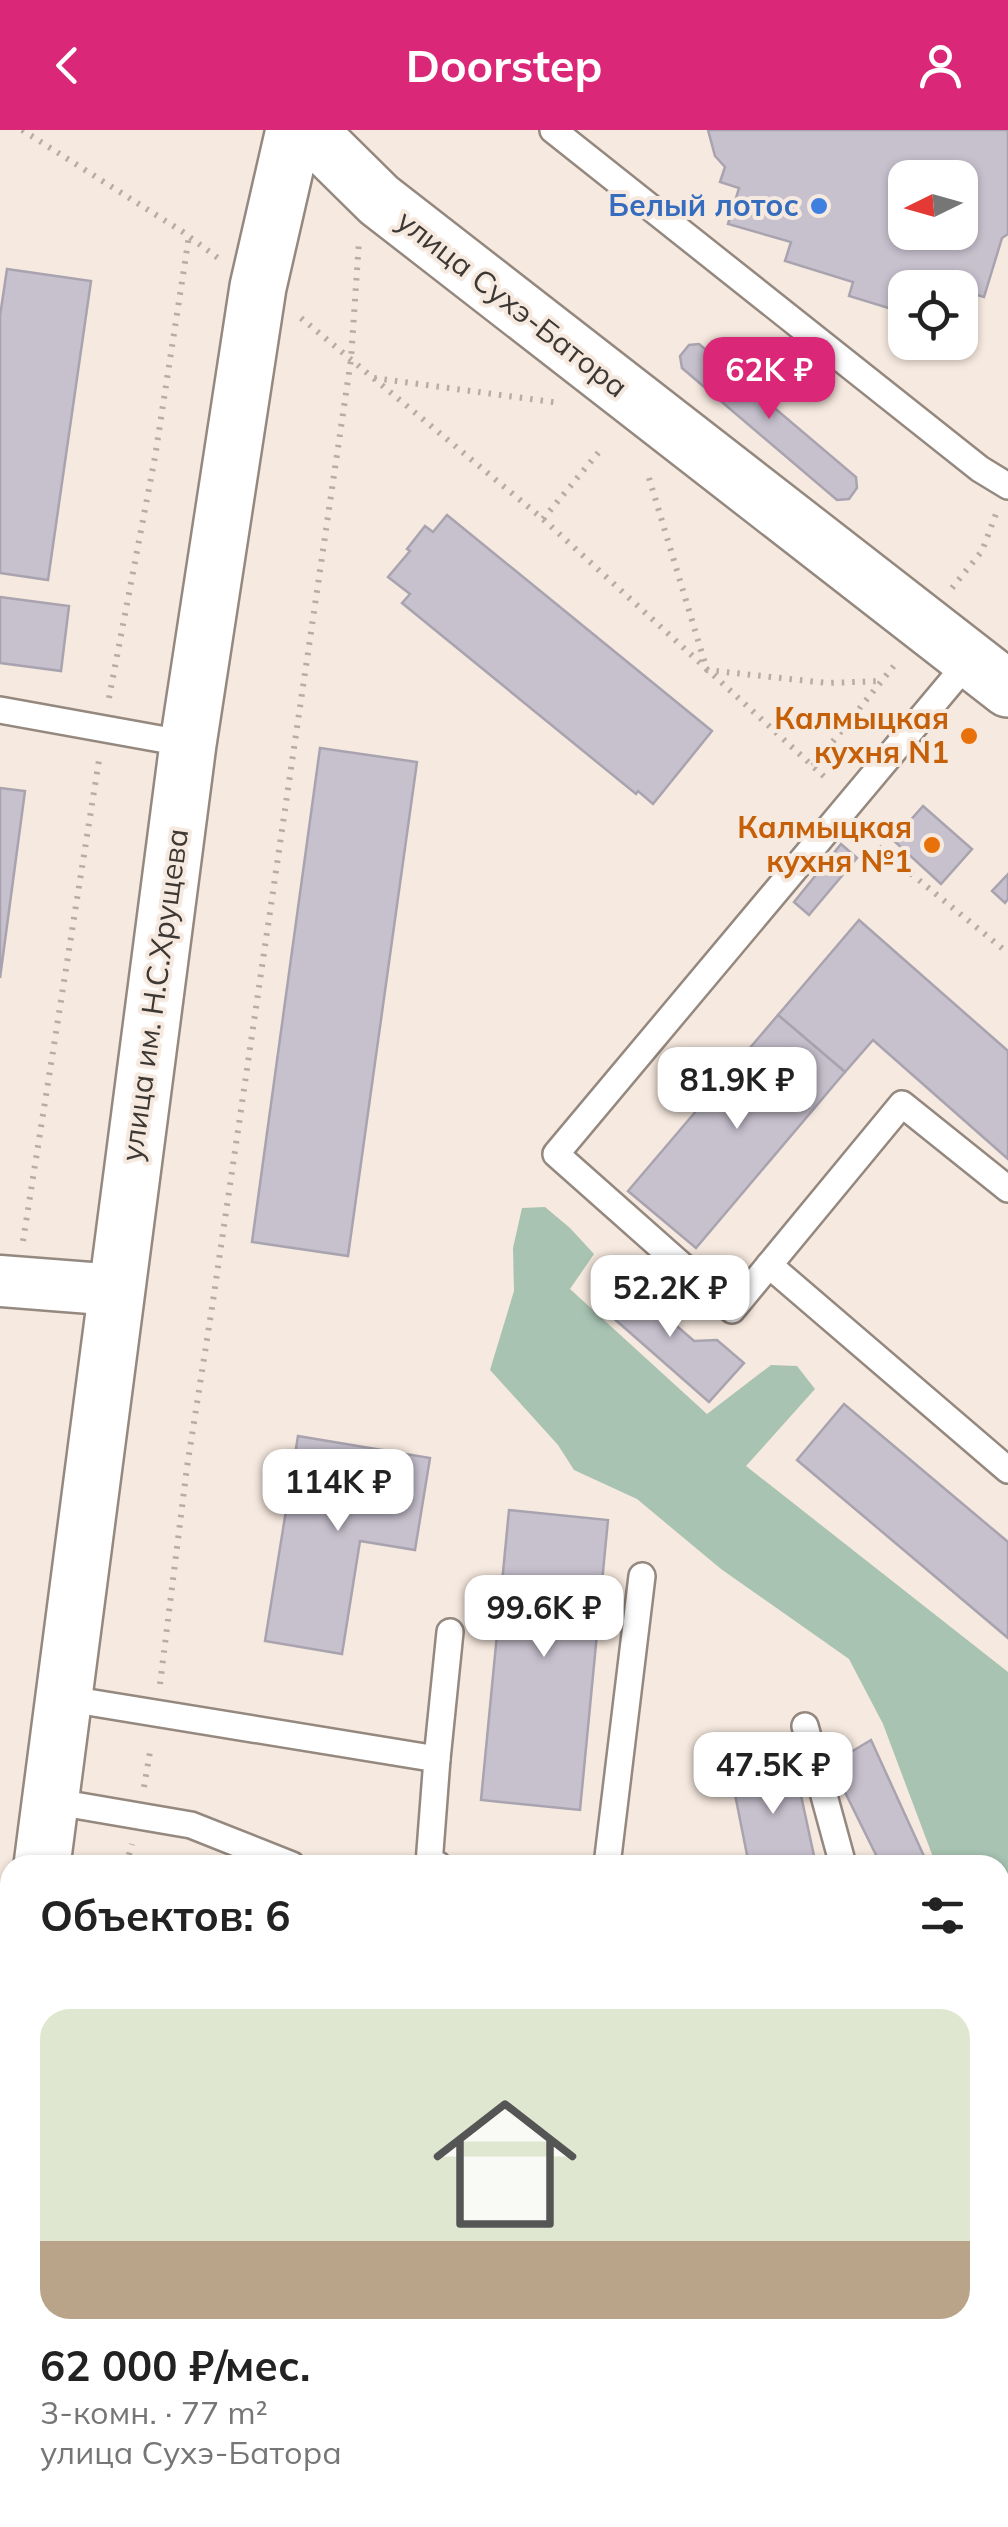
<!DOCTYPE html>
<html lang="ru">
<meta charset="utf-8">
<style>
:root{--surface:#fff;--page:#f2f2f2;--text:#222;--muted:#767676;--accent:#db2777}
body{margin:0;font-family:Mulish,sans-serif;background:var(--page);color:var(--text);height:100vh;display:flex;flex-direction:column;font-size:38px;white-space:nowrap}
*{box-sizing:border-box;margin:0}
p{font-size:32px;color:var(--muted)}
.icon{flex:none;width:55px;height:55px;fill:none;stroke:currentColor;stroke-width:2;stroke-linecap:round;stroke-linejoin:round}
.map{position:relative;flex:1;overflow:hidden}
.details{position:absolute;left:0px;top:1725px;width:1010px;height:672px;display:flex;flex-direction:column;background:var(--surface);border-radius:30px 30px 0 0;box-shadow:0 2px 8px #0004}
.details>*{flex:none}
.needle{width:65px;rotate:265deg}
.controls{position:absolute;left:888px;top:30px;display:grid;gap:20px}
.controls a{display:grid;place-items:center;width:90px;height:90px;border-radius:20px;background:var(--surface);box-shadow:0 2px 8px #0004;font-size:50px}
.price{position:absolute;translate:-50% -85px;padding:0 22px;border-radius:20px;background:#fff;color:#222;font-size:32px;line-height:65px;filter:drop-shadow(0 2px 5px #0008)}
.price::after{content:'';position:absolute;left:50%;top:60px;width:30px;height:22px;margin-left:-15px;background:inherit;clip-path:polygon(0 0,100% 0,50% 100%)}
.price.on{background:var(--accent);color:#fff}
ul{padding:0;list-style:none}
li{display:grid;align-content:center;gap:20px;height:530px;padding:0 40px}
li span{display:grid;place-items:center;height:310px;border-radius:30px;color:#555}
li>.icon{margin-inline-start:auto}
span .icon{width:180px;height:180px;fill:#fffc;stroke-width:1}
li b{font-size:42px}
h2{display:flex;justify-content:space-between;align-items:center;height:120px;padding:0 40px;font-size:42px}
header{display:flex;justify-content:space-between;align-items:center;height:130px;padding:0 40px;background:var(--accent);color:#fff;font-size:45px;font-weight:700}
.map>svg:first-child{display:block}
</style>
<header><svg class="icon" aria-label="back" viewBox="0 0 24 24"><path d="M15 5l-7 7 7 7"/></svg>Doorstep<svg class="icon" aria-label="person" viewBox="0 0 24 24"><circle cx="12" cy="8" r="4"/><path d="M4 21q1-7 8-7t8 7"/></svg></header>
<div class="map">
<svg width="1008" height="2397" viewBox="0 0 1008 2397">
<rect width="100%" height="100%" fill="#f6e9df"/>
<!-- green -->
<path fill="#a8c3b2" d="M545,1077L570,1098L594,1124L570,1159L707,1284L771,1235L797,1236L815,1259L746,1336L1008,1542V1784L1004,1790L1008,1794V1929L1000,1908V1735H936L883,1594L849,1529L721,1439L637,1369L574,1340L558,1315L490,1240L514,1161L513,1118L522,1078Z"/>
<!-- building -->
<g fill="#c7c1ce" stroke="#a8a3af" stroke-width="2.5" fill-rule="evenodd">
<path d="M708,0H1008V104L1002,108L984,167L966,162L960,182V158H905V183L849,166L853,152L785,131L791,112L728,94L739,58L720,52L725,37L715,26ZM905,48H960V102H905Z"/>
<path d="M7,139L91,151L48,450L0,443V186Z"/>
<path d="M699,214L856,347L857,358L849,369L837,370L682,238L680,226L689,215Z"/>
<path d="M447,385L712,601L653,674L638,661L636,664L402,473L410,464L388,447L410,421L407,419L425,396L433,402Z"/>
<path d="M0,467L69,476L61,541L0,533Z"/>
<path d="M320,618L417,632L348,1126L252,1112Z"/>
<path d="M0,658L25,661L0,848Z"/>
<path d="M923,676L972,719L941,754L893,710Z"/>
<path d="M841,714L857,728L809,785L794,772Z"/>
<path d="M1008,744V769L1005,773L992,761Z"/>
<path d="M859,790L1008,921V1029L873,910L845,942L778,885Z"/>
<path d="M778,885L845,942L696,1118L628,1061Z"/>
<path d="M617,1144L694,1211L717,1210L744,1233L709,1272L594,1171Z"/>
<path d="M844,1274L1008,1412V1508L797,1330Z"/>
<path d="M298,1306L430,1328L415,1420L360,1411L342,1524L265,1511Z"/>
<path d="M509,1380L608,1390L580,1680L481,1670Z"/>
<path d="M871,1610L928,1735H881L831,1634Z"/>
<path d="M794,1633L816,1735H749L731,1644Z"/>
<path d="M1000,2022L1008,2050V2219L1000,2191Z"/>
<path d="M513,2388H557L560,2397H517Z"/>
<path d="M595,2388H704L707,2397H598Z"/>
<path d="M775,2388H853L856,2397H778Z"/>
<path d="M915,2388H994L998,2397H918Z"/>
</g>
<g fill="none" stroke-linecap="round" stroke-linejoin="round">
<!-- lane casing -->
<g stroke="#94887f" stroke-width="30">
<g id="lane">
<path d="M553,0L980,339L1008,356"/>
<path d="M969,531L556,1024L732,1180L902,974L1008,1059"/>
<path d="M0,580L188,614"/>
<path d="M769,1135L1008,1340"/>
<path d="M63,1568L437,1629L450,1502"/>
<path d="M805,1596L843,1735"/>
<path d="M437,1629L429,1734L438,1735"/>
<path d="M51,1671L191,1695L292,1735"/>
<path d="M607,1735L642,1446"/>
<path d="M0,1804L10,1806"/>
<path d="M1000,2263L1008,2287"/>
<path d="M576,2388L579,2397"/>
<path d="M741,2388L744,2397"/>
<path d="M887,2388L890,2397"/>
</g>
</g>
<!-- street casing -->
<g stroke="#94887f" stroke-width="55">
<path id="street" d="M0,1151L116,1160"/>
</g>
<!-- secondary casing -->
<g stroke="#94887f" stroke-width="60">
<g id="secondary">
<path d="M42,1735L188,614L258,157L294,0"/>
<path d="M0,2066L10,1985"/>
</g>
</g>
<!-- primary casing -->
<g stroke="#94887f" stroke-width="60">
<path id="primary" d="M308,0L379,70L1008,559"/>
</g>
<!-- path -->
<g stroke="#b7ada5" stroke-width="6" stroke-dasharray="2.5 8" stroke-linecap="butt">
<path d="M22,0L183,102L218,128"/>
<path d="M301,188L543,389L829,651"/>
<path d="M374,248L560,273"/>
<path d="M649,348L707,540L827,553L883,551"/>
<path d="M543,389L603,317"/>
<path d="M952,458L982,421L996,384"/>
<path d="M109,568L155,327L189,106"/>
<path d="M813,636L897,532"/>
<path d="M868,699L876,715L1008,823"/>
<path d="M23,1111L99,630"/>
<path d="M160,1554L187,1337L213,1171L351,229L359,111"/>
<path d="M144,1657L151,1616"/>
<path d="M126,1735L132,1714"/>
<path d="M0,2359L10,2308"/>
</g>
<!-- lane -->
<use href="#lane" stroke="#fff" stroke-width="25"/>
<!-- street -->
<use href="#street" stroke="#fff" stroke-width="50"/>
<!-- secondary -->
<use href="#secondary" stroke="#fff" stroke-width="55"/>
<!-- primary -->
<use href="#primary" stroke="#fff" stroke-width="55"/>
</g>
<!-- markers -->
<circle fill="#3f7fe0" stroke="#f6e9df" stroke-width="4" cx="819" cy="76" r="10"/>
<g fill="#e8710a" stroke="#f6e9df" stroke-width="4">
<circle cx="969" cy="606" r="10"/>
<circle cx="932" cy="715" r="10"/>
</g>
<g text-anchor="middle" stroke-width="8" stroke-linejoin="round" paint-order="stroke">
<!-- shop labels -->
<g font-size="30" font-weight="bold" fill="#366cbe" stroke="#f6e9df" text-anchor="end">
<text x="799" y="86">Белый лотос</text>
</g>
<!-- street labels -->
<g font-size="30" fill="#3d3834" stroke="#f6e9df">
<text transform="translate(512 174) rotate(38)" y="10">улица Сухэ-Батора</text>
<text transform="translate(155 865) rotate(-82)" y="10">улица им. Н.С.Хрущева</text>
</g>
<!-- food labels -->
<g font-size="30" font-weight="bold" fill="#c56008" stroke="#f6e9df" text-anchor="end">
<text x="949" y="599">Калмыцкая<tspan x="949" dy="34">кухня N1</tspan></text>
<text x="912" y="708">Калмыцкая<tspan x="912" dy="34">кухня №1</tspan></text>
</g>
</g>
</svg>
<div class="controls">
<a><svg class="needle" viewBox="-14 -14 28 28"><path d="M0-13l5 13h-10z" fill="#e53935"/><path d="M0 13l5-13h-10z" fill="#767676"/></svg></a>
<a><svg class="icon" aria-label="locate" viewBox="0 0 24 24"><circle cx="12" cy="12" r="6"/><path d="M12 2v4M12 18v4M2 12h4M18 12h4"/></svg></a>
</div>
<b class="price on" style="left:769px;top:292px">62K ₽</b>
<b class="price" style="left:737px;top:1002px">81.9K ₽</b>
<b class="price" style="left:670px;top:1210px">52.2K ₽</b>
<b class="price" style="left:338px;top:1404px">114K ₽</b>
<b class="price" style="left:544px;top:1530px">99.6K ₽</b>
<b class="price" style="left:773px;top:1687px">47.5K ₽</b>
<section class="details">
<h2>Объектов: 6<svg class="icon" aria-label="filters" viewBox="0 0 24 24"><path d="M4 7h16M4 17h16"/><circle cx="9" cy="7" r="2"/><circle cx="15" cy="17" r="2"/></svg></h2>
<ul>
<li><span style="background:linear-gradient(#dfe7d0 75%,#b9a48a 0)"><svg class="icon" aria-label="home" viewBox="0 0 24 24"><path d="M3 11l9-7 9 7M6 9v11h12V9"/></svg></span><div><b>62 000 ₽/мес.</b><p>3-комн. · 77 m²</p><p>улица Сухэ-Батора</p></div></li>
</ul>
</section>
</div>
